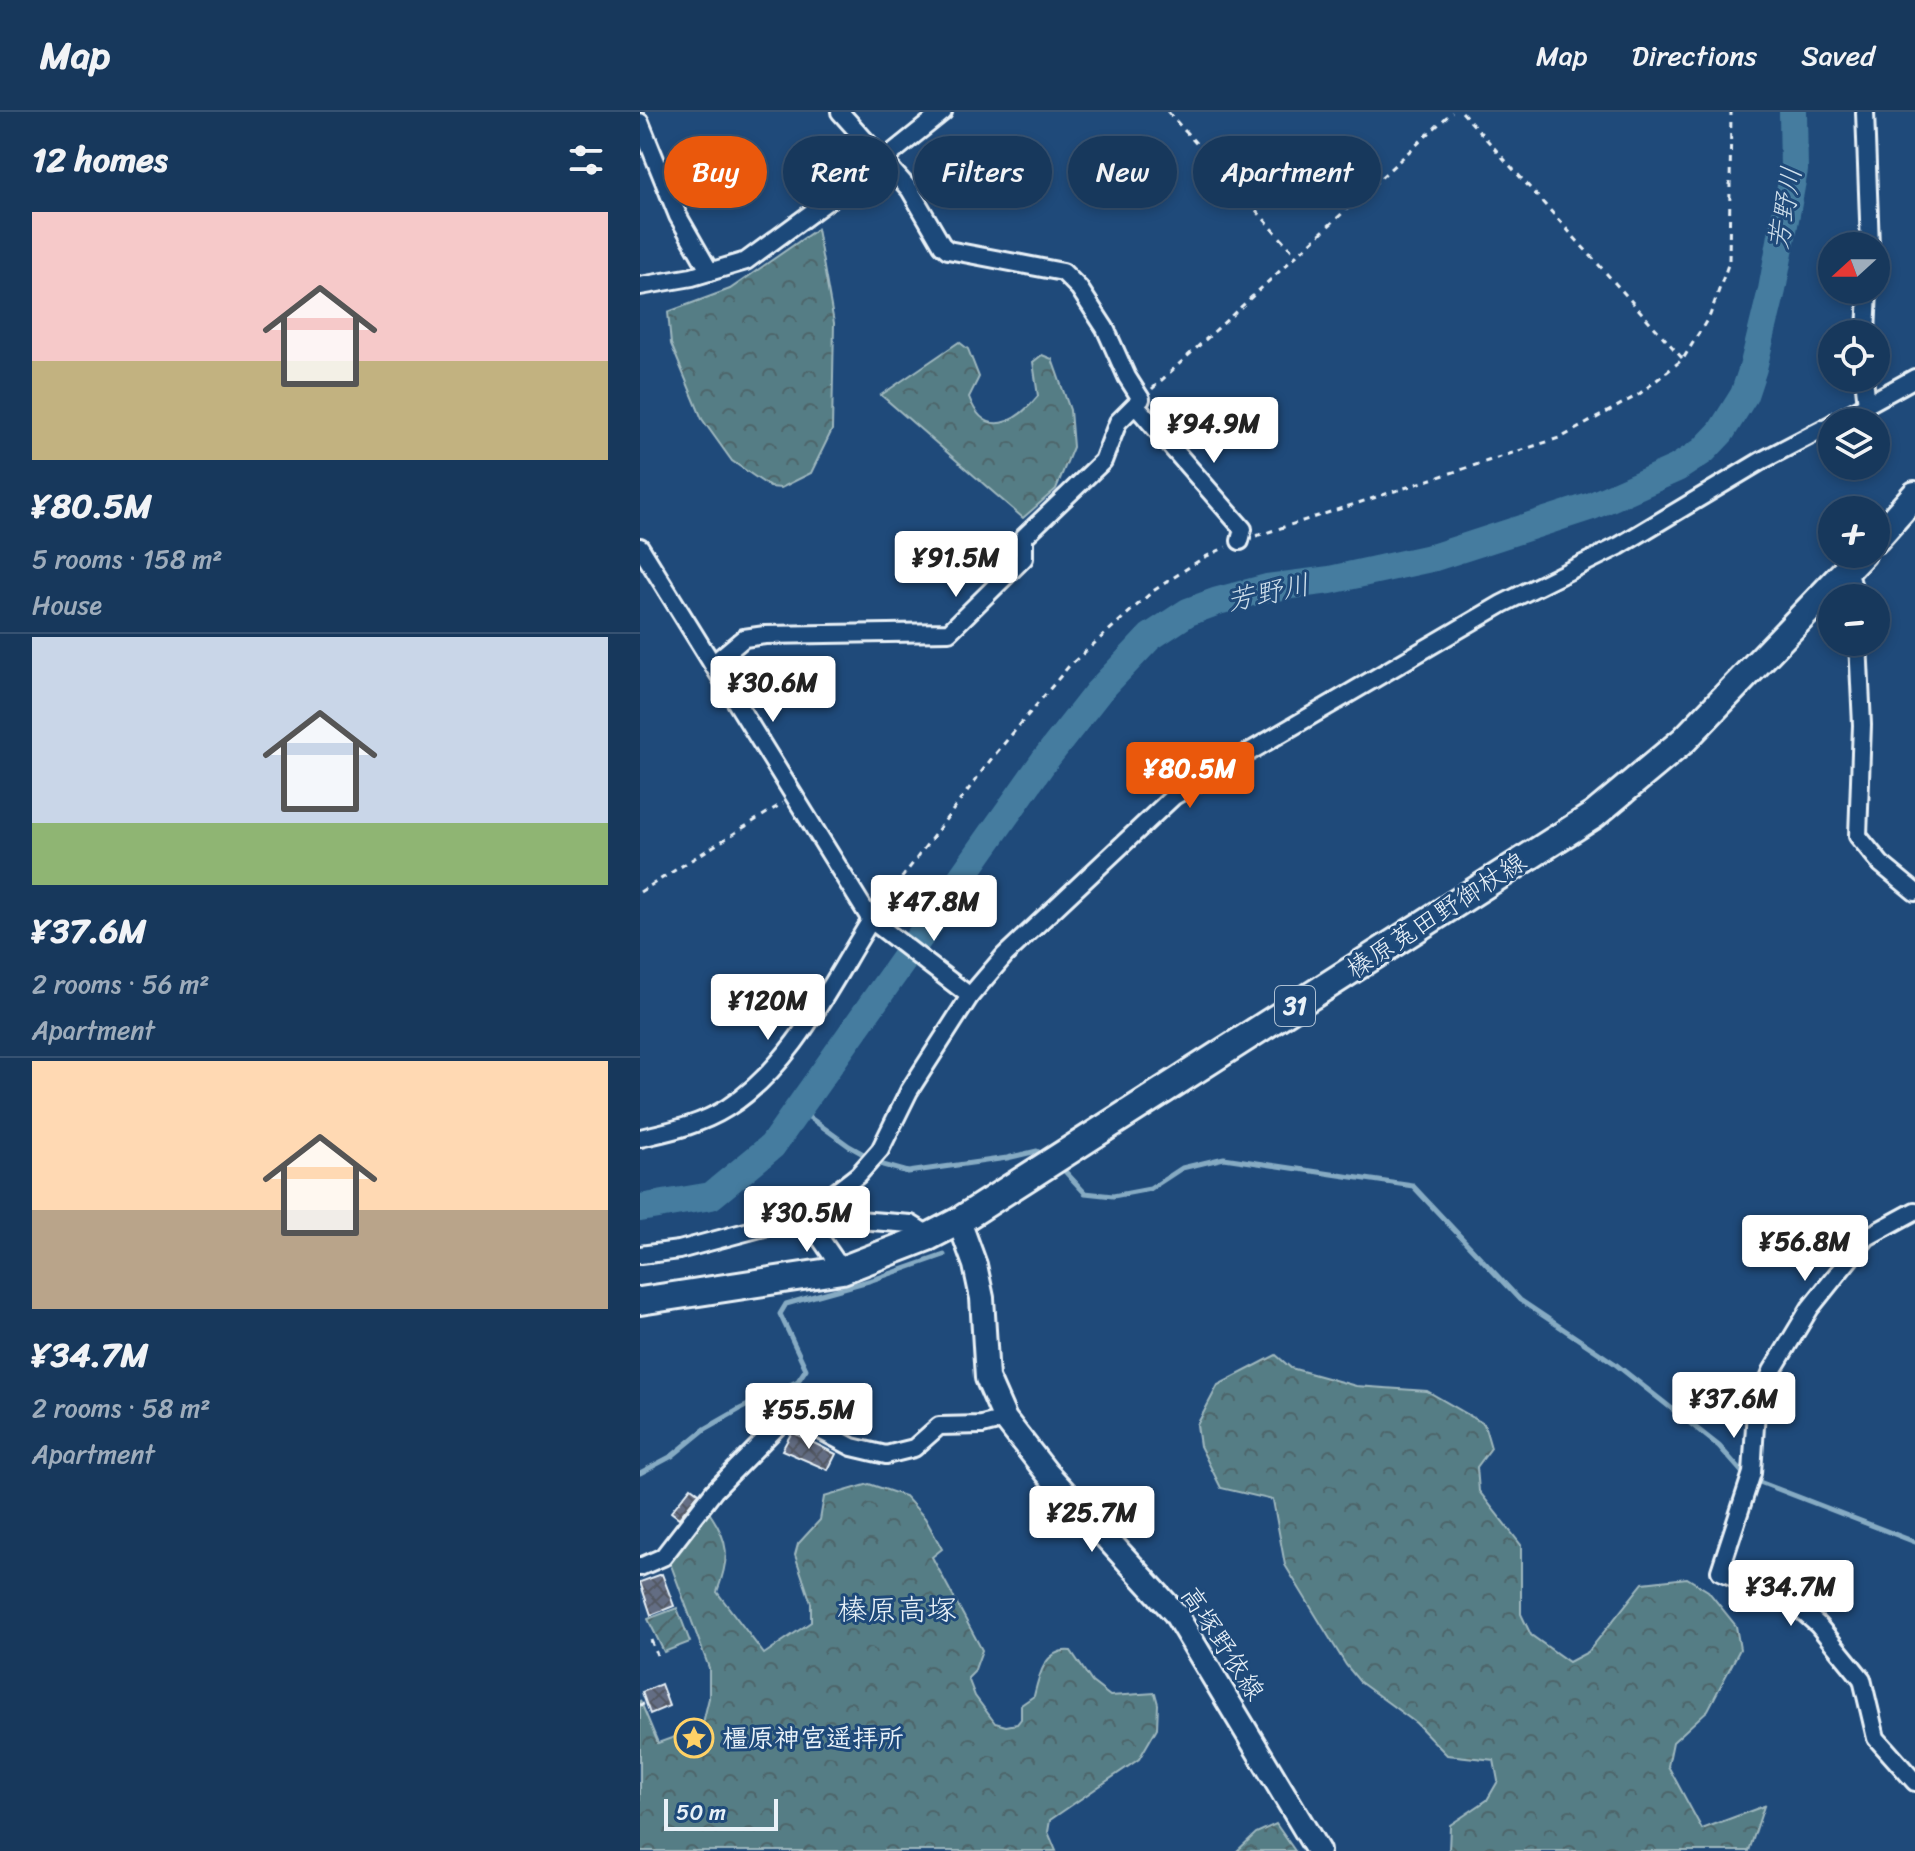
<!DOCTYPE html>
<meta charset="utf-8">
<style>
:root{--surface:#17385c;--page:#244365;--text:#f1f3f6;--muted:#9eacbb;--line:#365272;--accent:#ea580c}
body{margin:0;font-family:Sriracha,"Klee One",sans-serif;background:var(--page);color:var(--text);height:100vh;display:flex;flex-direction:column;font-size:30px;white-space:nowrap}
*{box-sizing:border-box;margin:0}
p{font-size:26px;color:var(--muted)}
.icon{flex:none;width:44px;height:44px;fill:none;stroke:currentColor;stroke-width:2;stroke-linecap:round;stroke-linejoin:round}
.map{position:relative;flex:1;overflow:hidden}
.sheet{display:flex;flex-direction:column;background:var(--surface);width:640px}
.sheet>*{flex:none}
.banner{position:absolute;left:24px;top:24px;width:760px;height:72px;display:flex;gap:16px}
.needle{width:52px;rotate:249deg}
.buttons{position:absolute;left:1178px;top:120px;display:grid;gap:16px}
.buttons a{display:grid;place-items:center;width:72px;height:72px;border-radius:50%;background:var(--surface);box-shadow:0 4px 12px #0003,0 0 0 2px var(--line);font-size:40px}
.scale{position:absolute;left:24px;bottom:20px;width:114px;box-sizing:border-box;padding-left:8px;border:4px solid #e8f1f8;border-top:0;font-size:22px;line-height:28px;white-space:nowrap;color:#e8f1f8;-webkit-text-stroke:6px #1f4a7a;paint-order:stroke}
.price{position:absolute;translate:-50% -68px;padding:0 18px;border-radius:8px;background:#fff;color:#222;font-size:26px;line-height:52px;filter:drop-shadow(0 2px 4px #0008)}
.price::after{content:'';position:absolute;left:50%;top:48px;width:24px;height:18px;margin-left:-12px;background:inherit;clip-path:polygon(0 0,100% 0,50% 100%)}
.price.current{background:var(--accent);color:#fff}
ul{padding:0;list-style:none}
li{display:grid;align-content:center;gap:16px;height:424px;padding:0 32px}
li+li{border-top:2px solid var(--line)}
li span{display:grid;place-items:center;height:248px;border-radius:0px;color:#555}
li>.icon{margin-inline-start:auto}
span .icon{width:144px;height:144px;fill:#fffc;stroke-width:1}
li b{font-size:34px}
h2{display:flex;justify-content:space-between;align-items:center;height:96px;padding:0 32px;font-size:34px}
.chip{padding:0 28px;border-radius:36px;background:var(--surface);box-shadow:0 4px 12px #0003,0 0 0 2px var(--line);font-size:28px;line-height:72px}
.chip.current{background:var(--accent);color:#fff}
header{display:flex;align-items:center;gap:48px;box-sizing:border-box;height:112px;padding:0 40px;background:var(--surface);border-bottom:2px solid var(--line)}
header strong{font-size:38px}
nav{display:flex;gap:44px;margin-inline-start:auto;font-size:28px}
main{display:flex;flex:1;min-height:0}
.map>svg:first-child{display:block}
</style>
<header>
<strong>Map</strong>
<nav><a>Map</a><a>Directions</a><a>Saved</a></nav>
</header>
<main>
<section class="sheet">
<h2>12 homes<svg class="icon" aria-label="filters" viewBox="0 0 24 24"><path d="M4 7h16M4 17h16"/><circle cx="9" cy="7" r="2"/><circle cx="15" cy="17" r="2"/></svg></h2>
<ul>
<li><span style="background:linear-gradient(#f6c9c9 60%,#c2b280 0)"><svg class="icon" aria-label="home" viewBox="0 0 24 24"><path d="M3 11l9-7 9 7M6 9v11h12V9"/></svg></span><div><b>¥80.5M</b><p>5 rooms · 158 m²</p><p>House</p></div></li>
<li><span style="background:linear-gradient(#c9d6e8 75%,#8fb573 0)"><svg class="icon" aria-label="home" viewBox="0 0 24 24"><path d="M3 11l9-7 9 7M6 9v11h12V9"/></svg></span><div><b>¥37.6M</b><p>2 rooms · 56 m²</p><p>Apartment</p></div></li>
<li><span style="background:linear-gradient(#ffd9b3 60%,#b9a48a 0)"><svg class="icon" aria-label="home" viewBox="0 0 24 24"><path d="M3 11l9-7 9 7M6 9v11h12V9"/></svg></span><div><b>¥34.7M</b><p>2 rooms · 58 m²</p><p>Apartment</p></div></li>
</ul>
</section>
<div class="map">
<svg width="1275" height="1739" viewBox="0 0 1275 1739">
<defs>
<pattern id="forest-crowns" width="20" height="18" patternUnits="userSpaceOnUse" patternTransform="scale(2)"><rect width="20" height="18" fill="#547d85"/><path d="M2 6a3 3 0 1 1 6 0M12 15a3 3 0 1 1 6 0" fill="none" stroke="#4e656a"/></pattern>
<pattern id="garden-furrows" width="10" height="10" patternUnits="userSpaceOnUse" patternTransform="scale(2)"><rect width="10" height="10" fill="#547d85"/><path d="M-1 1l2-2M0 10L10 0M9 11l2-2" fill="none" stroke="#4e656a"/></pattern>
<pattern id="building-cross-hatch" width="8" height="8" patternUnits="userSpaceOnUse" patternTransform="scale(2)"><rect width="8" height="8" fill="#636d83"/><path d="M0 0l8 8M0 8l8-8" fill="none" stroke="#535964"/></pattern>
</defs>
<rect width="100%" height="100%" fill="#1f4a7a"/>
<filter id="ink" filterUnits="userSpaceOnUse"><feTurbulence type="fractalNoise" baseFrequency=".0125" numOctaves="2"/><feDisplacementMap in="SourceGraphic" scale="16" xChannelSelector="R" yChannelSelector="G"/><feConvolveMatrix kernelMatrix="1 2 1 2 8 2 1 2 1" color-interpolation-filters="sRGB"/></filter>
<g filter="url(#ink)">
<!-- forest -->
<g fill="url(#forest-crowns)" stroke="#9eb7be" stroke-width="2">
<path d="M177,117L194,211L192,318L171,361L141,376L130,375L92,349L62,307L31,232L28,200L90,177Z"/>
<path d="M319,230L328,237L339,265L329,285C345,328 376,311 398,284L393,250L402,243L412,247L430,298L433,335L416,377L383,406L241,283Z"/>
<path d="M636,1243L651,1256L716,1274L787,1279L844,1312L851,1336L837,1355L839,1379L881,1433V1502L891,1523L929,1550L948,1540L1003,1471L1047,1466L1068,1479L1096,1514L1100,1537L1068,1598L1033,1630L1028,1654L1062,1717L1124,1694L1109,1739H809L810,1713L847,1688L858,1669L854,1648L807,1643L776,1611L720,1570L706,1553L645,1453L633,1388L581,1376L560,1334L557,1313L578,1273Z"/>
<path d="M229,1372L265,1384L285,1406L302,1437L292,1445L342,1538L334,1560L328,1566L335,1584L355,1611L366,1614L377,1612L381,1607V1593L394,1584C399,1563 405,1536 431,1539L452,1570L470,1584L515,1581L518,1592L517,1616L499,1647L410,1708L408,1720L416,1739H0V1588L18,1631L62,1615L69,1586V1556L28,1445L68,1399C90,1430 90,1445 77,1480L124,1542L171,1510V1491L155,1443L158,1432L180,1408L184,1385Z"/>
<path d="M636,1712L655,1739H597L616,1721Z"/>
</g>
<!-- garden -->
<path fill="url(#garden-furrows)" stroke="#9eb7be" stroke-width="2" d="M37,1496L50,1530L24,1540L8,1507Z"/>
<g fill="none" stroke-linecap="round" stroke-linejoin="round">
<!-- stream -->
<g stroke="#86abc3" stroke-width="5">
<path d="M158,997L209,1034L243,1053L268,1060L367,1046L397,1039L406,1045"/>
<path d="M421,1055L445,1081L473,1084L510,1077L542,1056L584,1046L773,1074L880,1188L974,1251L1079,1334L1102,1360L1117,1369L1275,1430"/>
<path d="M0,1361L32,1344L65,1317L100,1297L158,1269L166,1257L140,1202L146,1192L232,1168L304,1143"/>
</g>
<!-- river -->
<path stroke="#447c9f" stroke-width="28" d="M0,1096L71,1084L132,1034L404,649L458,580L510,525L548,500L578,489L627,476L690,468L795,445L952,394L1037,356L1063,339L1081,320L1104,283L1113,256L1132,178L1154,58L1153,0"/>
</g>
<!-- building -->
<g fill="url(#building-cross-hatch)" stroke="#e8f1f8" stroke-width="2">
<path d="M152,1320L196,1342L188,1358L142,1338Z"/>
<path d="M51,1375L59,1381L39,1406L31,1400Z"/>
<path d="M22,1462L34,1494L11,1503L0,1470Z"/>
<path d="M21,1572L29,1594L10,1602L2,1580Z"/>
</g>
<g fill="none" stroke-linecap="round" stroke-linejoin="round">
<!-- street casing -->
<g stroke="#e8f1f8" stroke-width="22">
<g id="street">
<path d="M200,0L270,78L302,133L308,138L423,160L439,176L465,216L487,265L501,287"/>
<path d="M1225,0L1230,134"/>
<path d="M0,10L38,104L70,160"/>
<path d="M0,174L52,165L106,149L242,49L303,0"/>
<path d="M1226,222L1228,178"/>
<path d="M1224,266L1227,293"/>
<path d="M1195,310L1275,266"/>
<path d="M0,435L231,808L330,884"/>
<path d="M1208,458L1216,486"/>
<path d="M1218,530L1222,613L1218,724L1241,752L1275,780"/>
<path d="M73,552L104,526L125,523L309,520L384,446V425L463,349L478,310L495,293L603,417L600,429"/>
<path d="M0,1026C30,1019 60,1013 87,996C153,954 190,873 231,808"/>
<path d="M1275,1099L1227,1125L1170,1196L1132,1259L1116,1298L1112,1361L1080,1459L1154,1492L1178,1513L1222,1567L1236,1626L1275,1670"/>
<path d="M165,1104L271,1112L290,1124"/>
<path d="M165,1104L202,1158"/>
<path d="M0,1143L39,1138L165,1104L218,1063L240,1038L269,979L330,884L365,843L534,684L862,492L979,434L1121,349L1192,312"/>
<path d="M0,1455L23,1445L74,1379L142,1310L157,1306L212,1335L246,1343L274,1336L299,1314L342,1313L365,1307"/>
</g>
</g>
<!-- secondary casing -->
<g stroke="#e8f1f8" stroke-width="28">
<path id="secondary" d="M319,1109L335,1153L342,1186L347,1266L365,1307L407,1361L535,1501L678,1739"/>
</g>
<!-- primary casing -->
<g stroke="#e8f1f8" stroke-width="32">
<g id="primary">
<path d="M1236,427L1275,383"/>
<path d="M0,1189L202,1158L290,1124L319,1109L954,703L1044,628L1222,442"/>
</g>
</g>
<!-- path -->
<g stroke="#e8f1f8" stroke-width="3" stroke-dasharray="6 6" stroke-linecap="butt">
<path d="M528,0L656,143"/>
<path d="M822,0L1043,247"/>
<path d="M512,277L812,0"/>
<path d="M616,424L922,325L998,283L1043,247L1070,203L1089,150L1091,0"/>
<path d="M0,780L143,691"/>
<path d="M240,795L352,646L429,554L513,479L563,446L586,435"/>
<path d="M11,1528L17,1543"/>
<path d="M25,1583H27"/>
<path d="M0,1593L4,1592"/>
</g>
<!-- street -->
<use href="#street" stroke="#1f4a7a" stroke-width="16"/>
<!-- secondary -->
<use href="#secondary" stroke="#1f4a7a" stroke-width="22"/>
<!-- primary -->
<use href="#primary" stroke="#1f4a7a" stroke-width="26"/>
</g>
</g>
<!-- icons -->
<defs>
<g id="sight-ring" transform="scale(2)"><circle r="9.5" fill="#1f4a7a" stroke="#ffd166" stroke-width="1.5"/><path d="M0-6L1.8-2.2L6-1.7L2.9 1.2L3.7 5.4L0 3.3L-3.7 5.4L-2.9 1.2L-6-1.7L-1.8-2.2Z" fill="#ffd166"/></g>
</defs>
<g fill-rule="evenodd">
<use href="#sight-ring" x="54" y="1626"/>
</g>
<g text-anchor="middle" stroke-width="6" stroke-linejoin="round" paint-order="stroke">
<!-- shield labels -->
<rect fill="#1f4a7a" stroke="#acbfd2" stroke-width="2" x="635" y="874" width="40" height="40" rx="6"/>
<g font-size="24" font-weight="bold" fill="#e8f1f8">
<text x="655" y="902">31</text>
</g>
<!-- street labels -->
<g font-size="26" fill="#e8f1f8" stroke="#1f4a7a">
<text transform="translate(796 803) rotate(-33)" y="9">榛原菟田野御杖線</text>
<text transform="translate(583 1531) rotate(57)" y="9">高塚野依線</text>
</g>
<!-- poi labels -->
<g font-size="26" font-weight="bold" fill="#e8f1f8" stroke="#1f4a7a" text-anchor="start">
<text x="82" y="1635">橿原神宮遥拝所</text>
</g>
<!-- water labels -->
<g font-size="28" font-style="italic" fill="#cfdfeb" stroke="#1f4a7a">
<text transform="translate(1144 96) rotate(-80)" y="10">芳野川</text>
<text transform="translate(628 480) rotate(-12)" y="10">芳野川</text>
</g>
<!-- quarter labels -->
<g font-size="30" fill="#e8f1f8" stroke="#1f4a7a">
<text x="257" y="1508">榛原高塚</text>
</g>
</g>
</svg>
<div class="buttons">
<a><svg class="needle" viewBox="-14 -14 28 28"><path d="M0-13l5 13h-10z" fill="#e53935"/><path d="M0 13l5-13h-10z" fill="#9eacbb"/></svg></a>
<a><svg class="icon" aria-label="locate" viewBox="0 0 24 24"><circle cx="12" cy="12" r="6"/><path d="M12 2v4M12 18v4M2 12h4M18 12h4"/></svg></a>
<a><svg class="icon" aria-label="layers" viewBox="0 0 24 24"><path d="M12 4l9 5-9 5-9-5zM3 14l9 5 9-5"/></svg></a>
<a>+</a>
<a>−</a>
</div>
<div class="scale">50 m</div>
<b class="price" style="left:574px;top:353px">¥94.9M</b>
<b class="price" style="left:316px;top:487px">¥91.5M</b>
<b class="price" style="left:133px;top:612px">¥30.6M</b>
<b class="price current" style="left:550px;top:698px">¥80.5M</b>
<b class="price" style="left:294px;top:831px">¥47.8M</b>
<b class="price" style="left:128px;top:930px">¥120M</b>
<b class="price" style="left:167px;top:1142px">¥30.5M</b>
<b class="price" style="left:1165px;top:1171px">¥56.8M</b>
<b class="price" style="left:1094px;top:1328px">¥37.6M</b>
<b class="price" style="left:169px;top:1339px">¥55.5M</b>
<b class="price" style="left:452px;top:1442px">¥25.7M</b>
<b class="price" style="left:1151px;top:1516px">¥34.7M</b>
<div class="banner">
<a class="chip current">Buy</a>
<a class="chip">Rent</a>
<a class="chip">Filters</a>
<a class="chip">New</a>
<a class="chip">Apartment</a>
</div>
</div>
</main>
